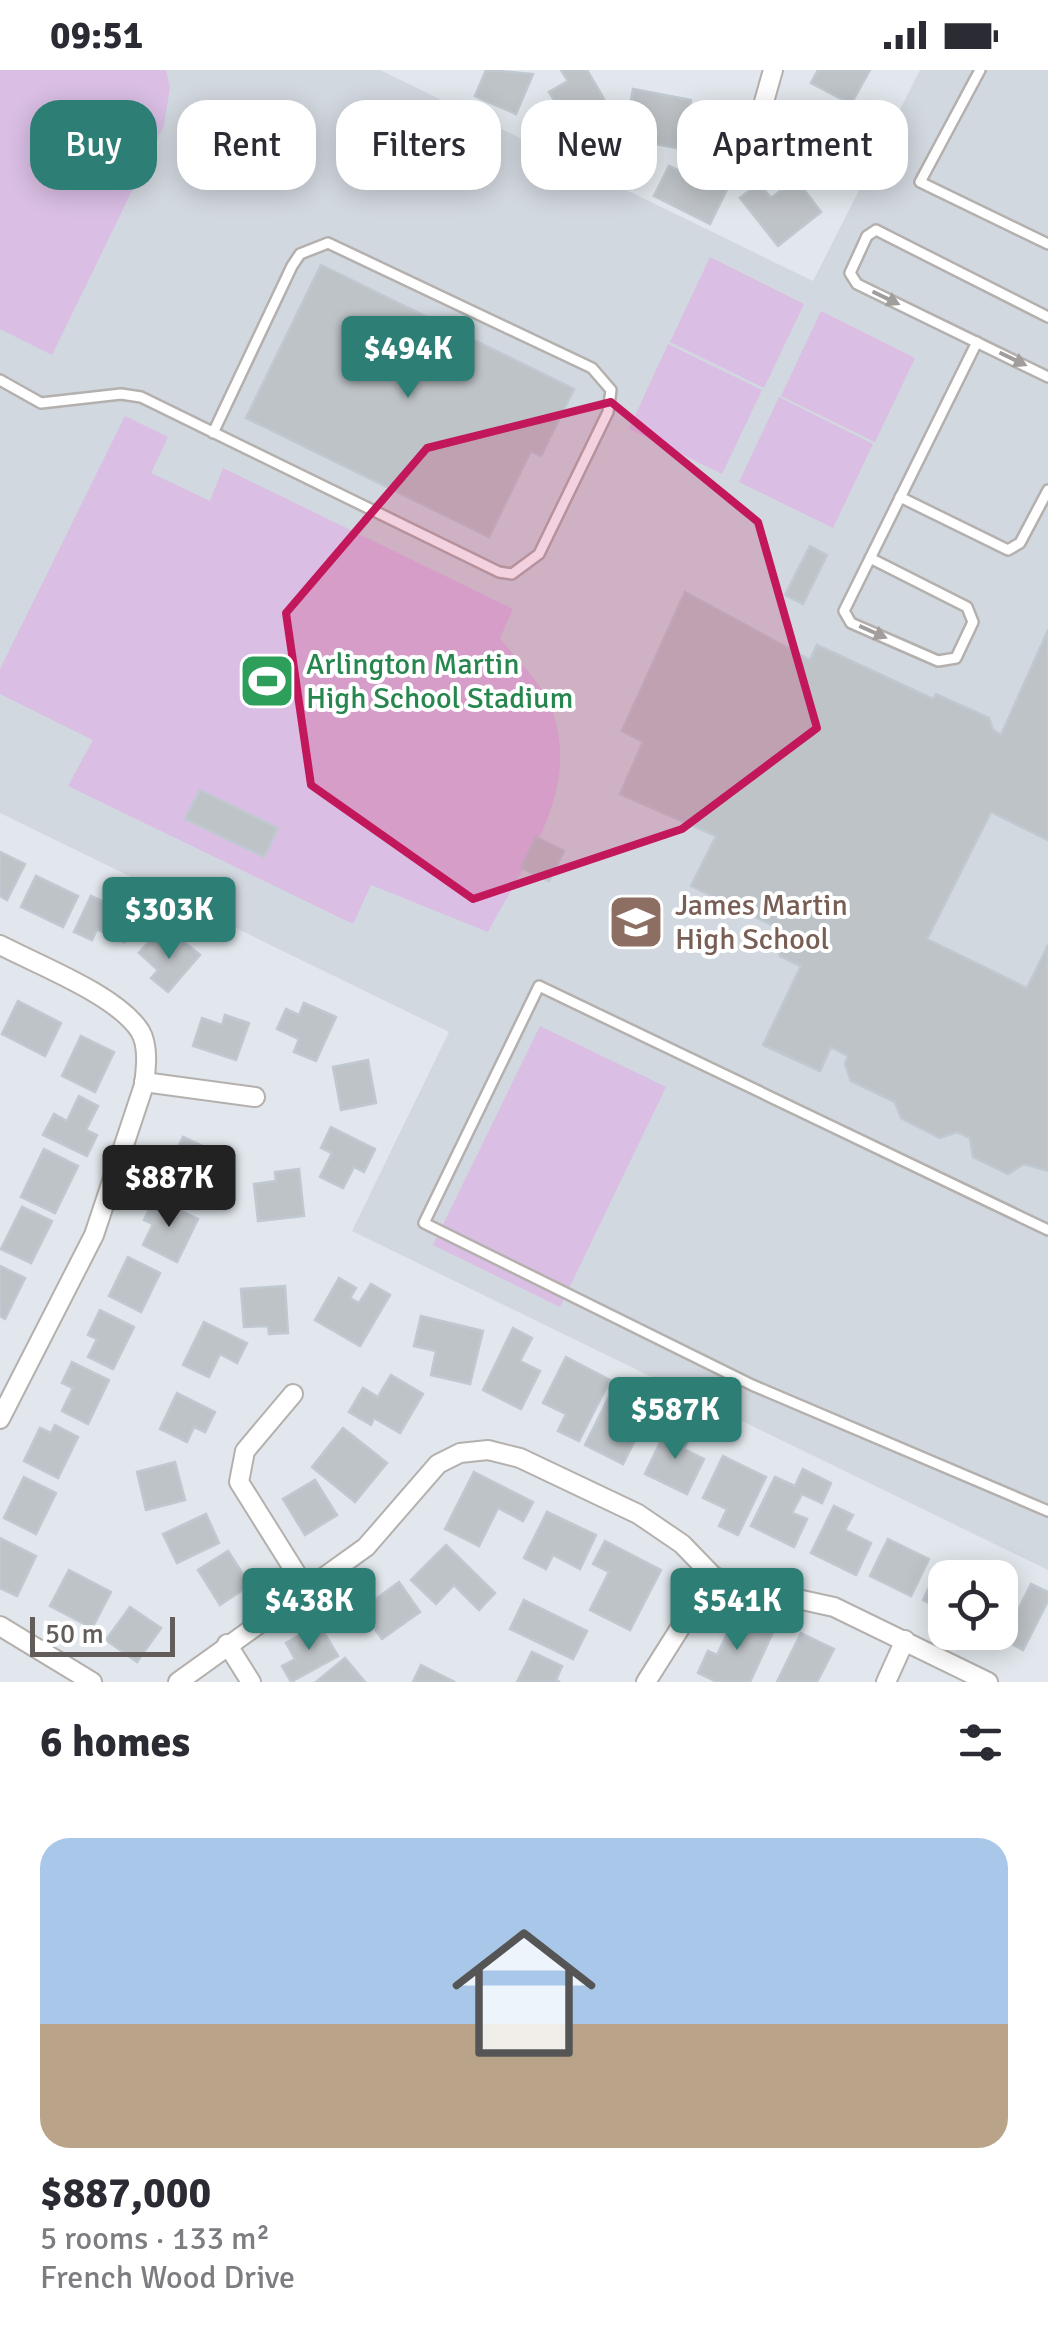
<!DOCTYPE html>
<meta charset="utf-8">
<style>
:root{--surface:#fff;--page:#f7f7f7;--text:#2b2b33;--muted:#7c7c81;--line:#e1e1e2;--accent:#2d7e75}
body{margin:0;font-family:Signika,sans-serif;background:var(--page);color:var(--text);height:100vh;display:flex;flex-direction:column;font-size:38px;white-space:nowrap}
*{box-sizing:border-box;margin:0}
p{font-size:32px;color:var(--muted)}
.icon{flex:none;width:55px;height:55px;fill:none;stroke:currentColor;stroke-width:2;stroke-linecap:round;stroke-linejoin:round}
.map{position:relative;height:1612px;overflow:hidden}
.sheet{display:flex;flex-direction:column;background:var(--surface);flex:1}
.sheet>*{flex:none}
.banner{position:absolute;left:30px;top:30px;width:990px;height:90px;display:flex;gap:20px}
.buttons{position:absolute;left:928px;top:1490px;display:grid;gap:20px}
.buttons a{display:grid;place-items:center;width:90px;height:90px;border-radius:20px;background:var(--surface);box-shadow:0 5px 25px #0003;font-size:50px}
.scale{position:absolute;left:30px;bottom:25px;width:145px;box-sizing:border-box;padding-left:10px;border:5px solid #625c5a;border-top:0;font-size:28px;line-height:35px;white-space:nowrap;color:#625c5a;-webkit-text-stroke:8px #fff;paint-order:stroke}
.price{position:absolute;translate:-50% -85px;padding:0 22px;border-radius:10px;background:var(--accent);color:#fff;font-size:32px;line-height:65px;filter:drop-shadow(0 2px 5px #0008)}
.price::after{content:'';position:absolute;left:50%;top:60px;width:30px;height:22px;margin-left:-15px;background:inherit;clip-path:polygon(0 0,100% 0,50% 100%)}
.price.active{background:#222;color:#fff}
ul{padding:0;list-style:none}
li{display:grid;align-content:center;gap:20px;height:530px;padding:0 40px}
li+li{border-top:2px solid var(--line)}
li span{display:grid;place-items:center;height:310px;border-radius:30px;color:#555}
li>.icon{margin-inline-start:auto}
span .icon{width:180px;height:180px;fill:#fffc;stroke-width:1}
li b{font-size:42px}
h2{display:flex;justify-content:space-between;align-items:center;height:120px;padding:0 40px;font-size:42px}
.pill{padding:0 35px;border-radius:30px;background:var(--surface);box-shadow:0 5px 25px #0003;font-size:35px;line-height:90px}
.pill.active{background:var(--accent);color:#fff}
.status{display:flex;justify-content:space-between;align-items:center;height:70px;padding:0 50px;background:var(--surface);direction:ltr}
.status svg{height:28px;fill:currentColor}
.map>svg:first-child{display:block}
</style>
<div class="status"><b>09:51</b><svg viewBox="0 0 49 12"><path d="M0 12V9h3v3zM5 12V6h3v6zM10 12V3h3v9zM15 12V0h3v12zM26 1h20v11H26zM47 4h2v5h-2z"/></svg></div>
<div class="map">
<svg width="1048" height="1612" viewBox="0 0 1048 1612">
<rect width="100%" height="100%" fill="#e1e7ec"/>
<!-- education -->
<path fill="#d2d8df" d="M0,0H380L813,211L920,0H1048V1500L352,1161L449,962L0,743Z"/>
<!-- green -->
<g fill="#dabee4">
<path d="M0,0H166L170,17L164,55L52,285L0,259Z"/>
<path d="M710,187L804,234L764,318L670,272Z"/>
<path d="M821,241L915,288L875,372L781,326Z"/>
<path d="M668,274L762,320L722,404L629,359Z"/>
<path d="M779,327L873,374L833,458L739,412Z"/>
<path d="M125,346L168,367L151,403L210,431L223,398L513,539L500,568C515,587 537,608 548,630C586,715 527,788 488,862L371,815L353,854L68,716L93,670L0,624V599Z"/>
<path d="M540,956L666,1017L560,1237L433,1175Z"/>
</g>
<!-- building -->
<g fill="#bec3c7" stroke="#c0c9d1" stroke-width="2.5">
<path d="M486,0L533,4L516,44L475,26Z"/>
<path d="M561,0H587L607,34L570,56L549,22L568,11Z"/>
<path d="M818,0H870L851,34L811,13Z"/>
<path d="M633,19L691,30L682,79L624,68Z"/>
<path d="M818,45L872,71L862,91L848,84L833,116L793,97Z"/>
<path d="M669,96L709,115L717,99L733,107L710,154L654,126Z"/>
<path d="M796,109L821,142L778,176L740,128L759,113L771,128Z"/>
<path d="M321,195L574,319L541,386L531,381L489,467L246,348Z"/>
<path d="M810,476L827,485L803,534L785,525Z"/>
<path d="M685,522L810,590L817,575L933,629L936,624L989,648L993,660L1001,665L1048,560V770L991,742L927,869L1027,918L1048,875V1101L1024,1094L1008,1104L973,1087L970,1068L957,1062L940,1068L901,1048L895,1032L851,1011L845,994L848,986L831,977L820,1001L763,975L801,896L780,886L772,855L691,816L716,766L620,724L643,672L622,661Z"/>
<path d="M200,720L278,758L264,787L185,749Z"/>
<path d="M536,767L564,781L549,811L521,798Z"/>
<path d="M0,782L25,794L7,830L0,826Z"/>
<path d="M36,806L78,826L63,857L21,837Z"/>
<path d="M91,826L136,847L124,872L97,859L92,870L74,862Z"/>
<path d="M153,867L172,884L183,871L200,885L168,922L151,908L158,900L139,883Z"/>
<path d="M18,931L61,953L45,986L2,964Z"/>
<path d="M304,933L336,947L316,991L294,982L299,969L277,959L286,939L299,945Z"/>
<path d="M225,945L249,953L236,990L193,976L202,948L222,955Z"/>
<path d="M81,966L114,982L95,1022L62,1006Z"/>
<path d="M368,990L376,1033L341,1040L333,997Z"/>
<path d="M79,1026L98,1036L86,1060L97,1065L87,1086L43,1065L54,1044L67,1051Z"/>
<path d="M331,1057L375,1079L364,1102L354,1097L343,1118L320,1107L332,1083L321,1078Z"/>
<path d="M183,1067L230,1089L214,1123L176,1105L167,1125L158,1121Z"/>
<path d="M44,1079L78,1096L55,1143L21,1127Z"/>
<path d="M299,1099L304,1146L258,1151L254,1114L276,1111L275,1102Z"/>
<path d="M155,1128L198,1149L177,1192L143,1175L153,1154L144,1150Z"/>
<path d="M22,1137L52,1151L31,1193L1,1179Z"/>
<path d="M128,1187L160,1203L141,1242L109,1226Z"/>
<path d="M0,1196L25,1208L5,1249L0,1246Z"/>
<path d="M339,1208L356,1218L350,1228L359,1233L371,1214L390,1225L360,1276L315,1250Z"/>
<path d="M285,1216L288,1263L269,1264L268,1256L244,1257L241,1219Z"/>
<path d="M100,1240L134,1257L113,1299L88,1287L97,1269L88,1265Z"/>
<path d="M421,1246L483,1261L470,1314L431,1305L436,1281L414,1276Z"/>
<path d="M204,1252L247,1273L237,1293L220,1284L209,1307L183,1295Z"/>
<path d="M513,1258L532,1268L520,1291L540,1301L521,1339L483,1320Z"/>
<path d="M566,1287L610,1310L579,1371L558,1361L566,1344L543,1333Z"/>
<path d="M72,1292L109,1310L88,1354L62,1341L73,1318L62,1313Z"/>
<path d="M391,1305L423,1324L400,1363L374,1348L371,1355L349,1342L363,1318L378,1327Z"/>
<path d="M177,1323L215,1342L205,1362L194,1357L187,1372L160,1359Z"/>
<path d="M628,1324L652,1336L623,1394L585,1375L608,1329L621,1336Z"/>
<path d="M55,1355L78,1367L58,1408L24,1391L40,1358L51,1363Z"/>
<path d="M668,1356L690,1367L684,1379L704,1389L687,1424L645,1404Z"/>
<path d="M343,1358L387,1393L355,1432L312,1397Z"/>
<path d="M723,1386L766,1407L738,1465L719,1456L727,1439L703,1428Z"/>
<path d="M175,1392L185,1430L146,1440L137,1402Z"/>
<path d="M803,1399L831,1413L822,1433L802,1424L792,1443L807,1449L794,1477L751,1456L775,1407L795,1416Z"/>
<path d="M474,1402L533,1432L523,1451L498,1438L479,1476L445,1459Z"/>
<path d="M24,1407L56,1423L36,1464L4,1448Z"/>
<path d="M315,1410L337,1445L305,1465L283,1429Z"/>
<path d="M834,1436L853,1445L845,1460L871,1473L856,1505L811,1483Z"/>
<path d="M547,1442L596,1465L580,1499L553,1485L546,1499L524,1488Z"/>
<path d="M206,1444L219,1473L177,1493L163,1464Z"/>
<path d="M0,1468L36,1486L17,1526L0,1518Z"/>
<path d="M888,1469L929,1489L911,1526L870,1506Z"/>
<path d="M605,1471L661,1500L630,1560L590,1540L609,1502L593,1494Z"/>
<path d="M446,1475L495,1523L479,1540L454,1515L436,1534L411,1510Z"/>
<path d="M228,1481L250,1515L220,1535L198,1500Z"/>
<path d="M939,1497L962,1508H945V1541L923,1530Z"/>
<path d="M69,1500L111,1522L92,1558L50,1536Z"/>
<path d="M399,1512L420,1542L382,1569L361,1540Z"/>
<path d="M1031,1514L1048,1522V1531L1023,1580L988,1562H1000V1531L1018,1540Z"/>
<path d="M524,1530L587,1561L573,1589L510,1559Z"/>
<path d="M130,1537L161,1558L137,1592L106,1570Z"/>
<path d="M736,1545L773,1562L750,1612H717L698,1603L708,1581L717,1585Z"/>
<path d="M319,1554L338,1586L291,1612L282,1596L295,1589L286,1573Z"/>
<path d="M801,1563L834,1579L817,1612H777Z"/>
<path d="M532,1582L562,1596L556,1610L560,1612H517Z"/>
<path d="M345,1588L365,1612H316Z"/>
<path d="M421,1595L455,1612H413Z"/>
</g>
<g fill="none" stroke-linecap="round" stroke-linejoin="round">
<!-- service casing -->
<g stroke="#b4b0ad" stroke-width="14">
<g id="service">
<path d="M980,0L920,112L1048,174"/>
<path d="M1048,247L876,160L867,166L850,203L857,214L1048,307"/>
<path d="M0,310L41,333L121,324L141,327L499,502L512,504L539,484L608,342L611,320L592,298L328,173L300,184L292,196L213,363"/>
<path d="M900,427L1008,480L1020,473L1048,420"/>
<path d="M870,488L967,537L973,552L956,588L938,591L851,553L844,541L977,272"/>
<path d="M1048,1160L539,916L424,1153L752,1315L1048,1441"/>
</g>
</g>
<!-- minor casing -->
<g stroke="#b4b0ad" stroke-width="22">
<g id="minor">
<path d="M758,53L773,0"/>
<path d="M0,875C38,895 117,925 140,961C149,976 146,999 144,1015L94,1165L0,1349"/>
<path d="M144,1012L255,1027"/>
<path d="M293,1324L245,1381L239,1412L306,1519"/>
<path d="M0,1556L92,1612"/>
<path d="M227,1574L251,1612"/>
<path d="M178,1612L366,1477L438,1394L460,1383L488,1380L520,1388L638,1444L682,1474L713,1506L734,1515L834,1537L988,1612"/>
<path d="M646,1612L713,1506"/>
<path d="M886,1612L905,1570"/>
</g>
</g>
<!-- service -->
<use href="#service" stroke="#fff" stroke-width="9"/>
<!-- minor -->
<use href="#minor" stroke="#fff" stroke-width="18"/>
</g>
<!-- one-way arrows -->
<defs><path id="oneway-solid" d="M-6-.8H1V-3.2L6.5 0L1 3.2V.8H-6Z" transform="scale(2.5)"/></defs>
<g fill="#a19d9c">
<use href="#oneway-solid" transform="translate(886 228) rotate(26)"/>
<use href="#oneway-solid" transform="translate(1013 289) rotate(26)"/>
<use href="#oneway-solid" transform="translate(873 562) rotate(24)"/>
</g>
<!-- marked area -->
<path fill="#c2185b" fill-opacity="0.2" stroke="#c2185b" stroke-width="8" stroke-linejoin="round" d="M611,332L758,452L817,658L682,759L473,829L311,715L286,543L427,378Z"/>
<!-- icons -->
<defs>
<g id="stadium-square" transform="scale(2.875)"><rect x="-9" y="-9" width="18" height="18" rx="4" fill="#2e9e5b" stroke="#fff"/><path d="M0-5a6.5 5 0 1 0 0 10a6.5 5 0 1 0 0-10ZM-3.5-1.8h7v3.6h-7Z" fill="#fff"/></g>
<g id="school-square" transform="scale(2.875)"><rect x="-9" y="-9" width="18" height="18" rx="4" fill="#8d6e63" stroke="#fff"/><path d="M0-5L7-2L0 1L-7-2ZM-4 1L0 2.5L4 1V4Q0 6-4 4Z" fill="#fff"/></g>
</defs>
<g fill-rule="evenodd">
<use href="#stadium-square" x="267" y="611"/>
<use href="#school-square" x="636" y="852"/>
</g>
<g text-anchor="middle" stroke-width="8" stroke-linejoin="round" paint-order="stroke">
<!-- leisure labels -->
<g font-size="30" fill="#27864d" stroke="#fff" text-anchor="start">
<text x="306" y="604">Arlington Martin<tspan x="306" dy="34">High School Stadium</tspan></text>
</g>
<!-- education labels -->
<g font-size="30" fill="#785e54" stroke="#fff" text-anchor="start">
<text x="675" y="845">James Martin<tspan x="675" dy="34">High School</tspan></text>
</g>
</g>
</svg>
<div class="buttons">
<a><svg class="icon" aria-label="locate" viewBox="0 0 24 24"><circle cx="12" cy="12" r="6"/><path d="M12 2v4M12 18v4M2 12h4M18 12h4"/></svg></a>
</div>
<div class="scale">50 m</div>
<b class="price" style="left:408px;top:331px">$494K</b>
<b class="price" style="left:169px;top:892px">$303K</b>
<b class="price active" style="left:169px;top:1160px">$887K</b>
<b class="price" style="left:675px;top:1392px">$587K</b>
<b class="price" style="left:309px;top:1583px">$438K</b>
<b class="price" style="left:737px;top:1583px">$541K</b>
<div class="banner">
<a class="pill active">Buy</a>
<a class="pill">Rent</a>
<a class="pill">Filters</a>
<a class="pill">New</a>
<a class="pill">Apartment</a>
</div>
</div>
<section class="sheet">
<h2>6 homes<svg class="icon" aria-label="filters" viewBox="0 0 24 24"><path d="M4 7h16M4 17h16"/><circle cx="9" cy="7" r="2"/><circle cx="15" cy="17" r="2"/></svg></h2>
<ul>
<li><span style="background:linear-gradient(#a9c7e8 60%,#b9a48a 0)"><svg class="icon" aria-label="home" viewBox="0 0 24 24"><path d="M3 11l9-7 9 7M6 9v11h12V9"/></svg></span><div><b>$887,000</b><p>5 rooms · 133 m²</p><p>French Wood Drive</p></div></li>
</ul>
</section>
